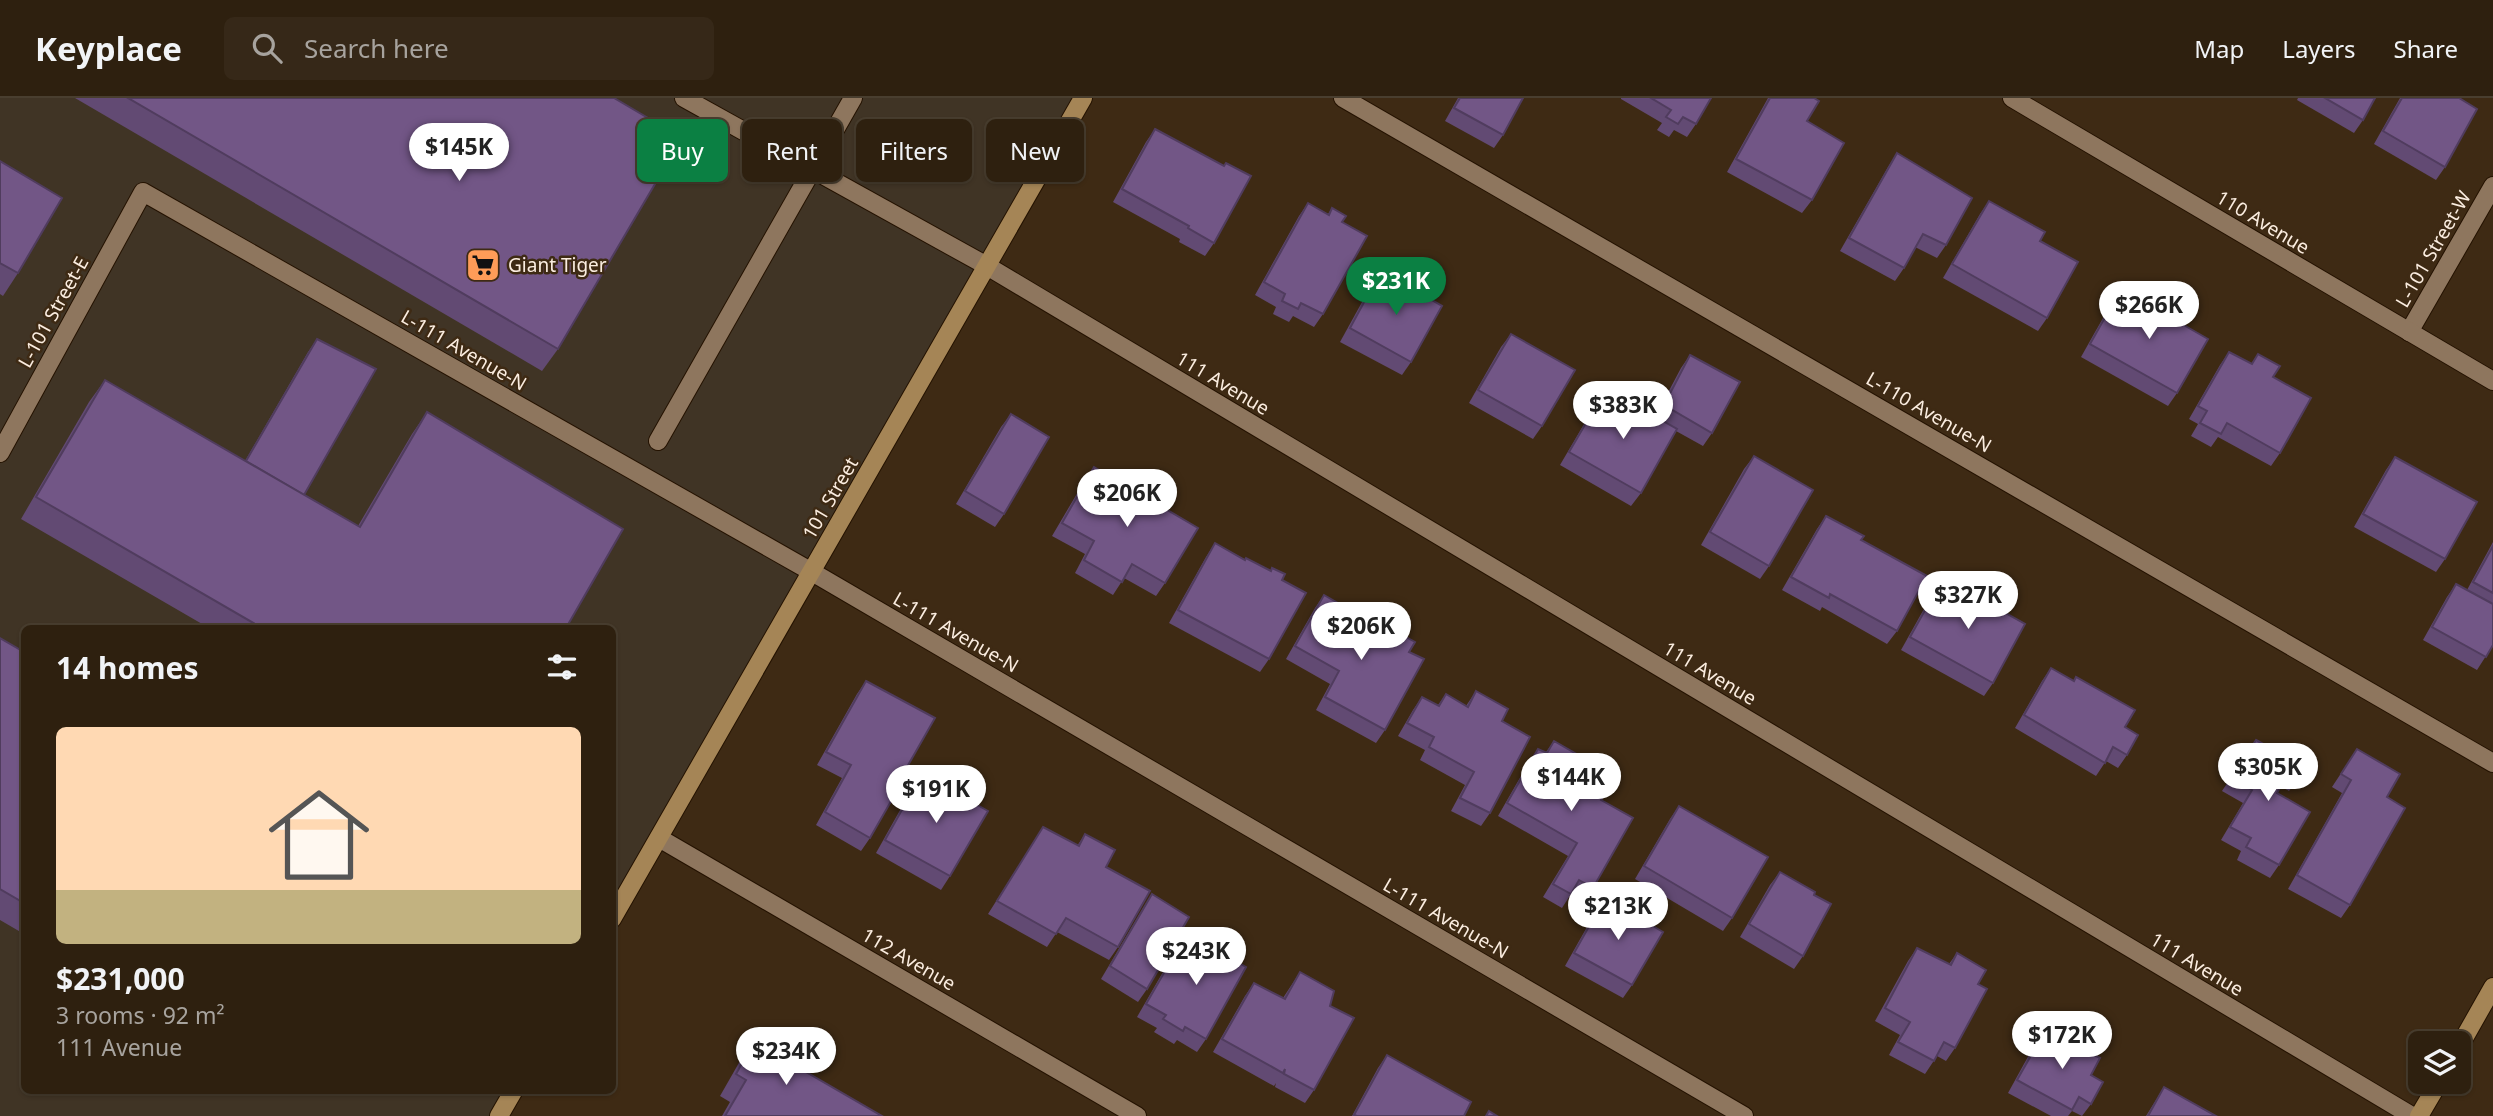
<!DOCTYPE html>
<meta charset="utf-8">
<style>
:root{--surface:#2e200f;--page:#362818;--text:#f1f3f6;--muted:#a7a39e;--line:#493e2f;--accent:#0b8043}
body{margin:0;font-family:"Noto Sans",sans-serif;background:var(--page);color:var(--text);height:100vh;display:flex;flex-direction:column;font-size:26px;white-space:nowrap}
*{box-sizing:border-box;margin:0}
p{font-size:23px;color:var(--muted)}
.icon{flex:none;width:38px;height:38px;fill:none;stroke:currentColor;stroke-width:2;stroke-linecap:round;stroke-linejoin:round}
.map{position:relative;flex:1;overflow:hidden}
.side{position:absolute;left:21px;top:527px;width:595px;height:469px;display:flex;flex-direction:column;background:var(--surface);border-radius:10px;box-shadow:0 2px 5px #0004,0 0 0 2px var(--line)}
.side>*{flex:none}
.banner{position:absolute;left:637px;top:21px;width:665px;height:63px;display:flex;gap:14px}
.controls{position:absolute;left:2408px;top:933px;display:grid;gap:14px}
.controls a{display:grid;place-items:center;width:63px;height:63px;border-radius:10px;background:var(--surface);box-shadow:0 2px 5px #0004,0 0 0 2px var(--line);font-size:35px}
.price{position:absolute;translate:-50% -60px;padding:0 16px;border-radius:24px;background:#fff;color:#222;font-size:23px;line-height:46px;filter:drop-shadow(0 2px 4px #0008)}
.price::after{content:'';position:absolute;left:50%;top:42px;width:21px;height:16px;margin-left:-10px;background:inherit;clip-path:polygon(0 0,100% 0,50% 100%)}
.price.selected{background:var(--accent);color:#fff}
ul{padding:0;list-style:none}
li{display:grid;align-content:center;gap:14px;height:371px;padding:0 35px}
li span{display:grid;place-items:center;height:217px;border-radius:10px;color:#555}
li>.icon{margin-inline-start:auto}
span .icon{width:126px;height:126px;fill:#fffc;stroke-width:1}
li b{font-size:30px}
h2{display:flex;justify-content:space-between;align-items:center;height:84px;padding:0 35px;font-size:30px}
.pill{padding:0 24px;border-radius:10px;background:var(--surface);box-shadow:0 2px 5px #0004,0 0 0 2px var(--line);font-size:24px;line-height:63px}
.pill.selected{background:var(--accent);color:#fff}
header{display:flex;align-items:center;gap:42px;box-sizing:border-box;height:98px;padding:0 35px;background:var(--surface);border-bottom:2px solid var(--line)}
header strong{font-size:33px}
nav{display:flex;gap:38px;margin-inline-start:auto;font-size:24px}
.search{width:490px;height:63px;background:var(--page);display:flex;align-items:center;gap:18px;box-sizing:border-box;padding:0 24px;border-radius:10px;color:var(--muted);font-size:26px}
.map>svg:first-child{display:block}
</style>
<header>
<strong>Keyplace</strong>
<div class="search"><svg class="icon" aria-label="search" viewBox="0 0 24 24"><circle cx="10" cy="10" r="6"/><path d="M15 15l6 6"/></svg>Search here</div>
<nav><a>Map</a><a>Layers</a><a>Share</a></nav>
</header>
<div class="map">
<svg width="2493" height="1018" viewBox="0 0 2493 1018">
<rect width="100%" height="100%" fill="#3e2a14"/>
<!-- commercial -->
<path fill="#403425" d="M0,0H1083L613,820L612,530H24V992H511L496,1018H0Z"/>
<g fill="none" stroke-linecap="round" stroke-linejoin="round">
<!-- lane casing -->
<g stroke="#241200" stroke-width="20">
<g id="lane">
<path d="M684,0L987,168"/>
<path d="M1343,0L2493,665"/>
<path d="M2409,234L2493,88"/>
<path d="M658,343L853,0"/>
<path d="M0,355L143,94L812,474L1744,1018"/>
</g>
</g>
<!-- street casing -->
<g stroke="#241200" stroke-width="20">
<g id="street">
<path d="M2012,0L2493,283"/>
<path d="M987,168L2412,1018"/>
<path d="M659,740L1137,1018"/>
</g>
</g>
<!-- secondary casing -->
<g stroke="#241200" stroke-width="20">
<g id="secondary">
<path d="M612,821L1083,0"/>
<path d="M2459,949L2493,889"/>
<path d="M499,1018L514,992"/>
<path d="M2419,1018L2439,984"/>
</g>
</g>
<!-- lane -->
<use href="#lane" stroke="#8e765e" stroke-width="18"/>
<!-- street -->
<use href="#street" stroke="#8e765e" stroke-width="18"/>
<!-- secondary -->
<use href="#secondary" stroke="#a58556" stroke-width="18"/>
</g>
<!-- wall -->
<g fill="#624a73">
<path d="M75,0H614L558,251L542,273Z"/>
<path d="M1458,0H1523L1503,37L1494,50L1445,23Z"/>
<path d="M1621,0H1711L1696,26L1687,39L1674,32L1669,39L1657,32L1662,25L1621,1Z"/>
<path d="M1768,0H1814L1807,23L1812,102L1802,115L1727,74Z"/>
<path d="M2298,0H2375L2363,22L2354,35L2297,2Z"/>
<path d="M2400,0H2459L2445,69L2436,82L2374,46Z"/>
<path d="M1155,31L1224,68L1214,145L1205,158L1179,144L1180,141L1113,104L1146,44Z"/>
<path d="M1897,55L1946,147L1937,160L1915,149L1904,170L1895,183L1840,153L1888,69Z"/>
<path d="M0,63L18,175L3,198L0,196Z"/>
<path d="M1989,103L2040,143L2047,220L2038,233L1943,180L1980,116Z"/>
<path d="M1308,105L1328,116L1332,110L1342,124L1323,216L1314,229L1293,218L1289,224L1273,216L1276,209L1255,197L1299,118Z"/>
<path d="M1381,173L1411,264L1402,277L1340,244L1372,186Z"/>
<path d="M2121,191L2177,295L2168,308L2081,259L2112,204Z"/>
<path d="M1511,236L1542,328L1533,341L1469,305L1501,249Z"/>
<path d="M317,241L304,397L358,428L412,336L427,314L566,530H209L21,421L89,304L105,282L245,363L308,254Z"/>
<path d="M2229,254L2251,266L2258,256L2273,279L2280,355L2271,368L2218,339L2211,349L2191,338L2198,326L2189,321L2220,267Z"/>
<path d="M1690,257L1712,335L1703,348L1676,333L1641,395L1631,408L1560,367L1597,304L1606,291L1655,319L1681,270Z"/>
<path d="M1011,316L1004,416L995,429L956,406L1001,329Z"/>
<path d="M1754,358L1769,468L1760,481L1701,447L1744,371Z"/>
<path d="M2395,359L2445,461L2436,474L2354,429L2386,372Z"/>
<path d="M1094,369L1165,485L1156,498L1124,480L1113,497L1075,475L1085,456L1052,438L1085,382Z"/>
<path d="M1826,418L1861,442L1897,533L1887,546L1822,509L1820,513L1782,492L1817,431Z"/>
<path d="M2493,444V547L2477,572L2423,542L2447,499L2456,486L2467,492Z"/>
<path d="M1215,445L1282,482L1269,561L1260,574L1169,525L1206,459Z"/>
<path d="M1943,480L1993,585L1984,598L1901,552L1934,493Z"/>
<path d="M1324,497L1366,529L1384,539L1390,530L1409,554L1385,632L1376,645L1316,612L1330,586L1286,561L1315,510Z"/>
<path d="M0,540L24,554V836L0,822Z"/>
<path d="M2051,570L2125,629L2127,657L2118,670L2106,663L2096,678L2015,630L2042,583Z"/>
<path d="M866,583L899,683L870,740L861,753L816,727L842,680L817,667L857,596Z"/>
<path d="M1476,593L1502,623L1490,715L1481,728L1451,713L1465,687L1420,662L1425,652L1398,638L1413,612L1422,599L1438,607L1446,596L1466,608Z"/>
<path d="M2256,642L2299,680L2289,693L2280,688L2277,695L2279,767L2270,780L2237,762L2241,753L2221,742L2243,705L2222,693Z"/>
<path d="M1554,643L1601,702L1593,790L1584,803L1571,796L1562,810L1543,799L1568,758L1498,718L1529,664L1538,651L1546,654Z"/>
<path d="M2357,651L2387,699L2350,807L2341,820L2288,791L2342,695L2332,689Z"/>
<path d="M922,676L950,778L941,792L876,755L913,689Z"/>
<path d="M1679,708L1732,820L1723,833L1635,781L1670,721Z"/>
<path d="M1043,729L1077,748L1085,736L1106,769L1118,849L1109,862L1057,834L1047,849L988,816Z"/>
<path d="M1780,774L1814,797L1803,858L1794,871L1740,839L1770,787Z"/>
<path d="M1152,796L1147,891L1138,904L1101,881L1143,810Z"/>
<path d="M1605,800L1632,887L1623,900L1565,868L1596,813Z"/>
<path d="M1187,835L1206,941L1197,954L1177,942L1174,946L1154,934L1157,930L1137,919L1178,848Z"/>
<path d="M1917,850L1949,866L1957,855L1978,886L1955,950L1946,963L1937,958L1925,976L1889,957L1900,937L1875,923L1908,863Z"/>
<path d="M1300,874L1330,908L1314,992L1305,1005L1275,989L1276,985L1274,988L1213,954L1245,898L1254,885L1283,900Z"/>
<path d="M2046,931L2091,1006L2082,1018L2072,1013L2068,1018H2051L2008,995L2036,944Z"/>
<path d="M760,933L789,964L882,1018H722L730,1004L720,998L744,956Z"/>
<path d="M1387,957L1464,1018H1352L1378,970Z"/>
<path d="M2164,989L2216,1018H2146Z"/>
</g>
<!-- building -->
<g fill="#725686" stroke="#503c5e" stroke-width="2">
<path d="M128,0H614L682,40L558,251Z"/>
<path d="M1460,0H1523L1503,37L1454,10Z"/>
<path d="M1651,0H1711L1696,26L1683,19L1678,26L1666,19L1671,12Z"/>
<path d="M1770,0H1814L1819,3L1807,23L1844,45L1812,102L1736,61Z"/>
<path d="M2325,0H2375L2363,22Z"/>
<path d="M2402,0H2459L2477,11L2445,69L2383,33Z"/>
<path d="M1155,31L1224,68L1226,65L1251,78L1214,145L1188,130L1189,128L1122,91Z"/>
<path d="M1897,55L1972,100L1946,147L1923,136L1904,170L1849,140Z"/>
<path d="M0,63L62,100L18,175L0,165Z"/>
<path d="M1989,103L2045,134L2040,143L2078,164L2047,220L1952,166Z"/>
<path d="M1308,105L1329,117L1332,110L1346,118L1342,124L1367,138L1323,216L1301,205L1298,211L1282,203L1285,196L1264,184Z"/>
<path d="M1381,173L1442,208L1411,264L1350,230Z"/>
<path d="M2121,191L2208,241L2177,295L2090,246Z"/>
<path d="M1511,236L1575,272L1542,328L1478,292Z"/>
<path d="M317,241L376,271L304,397L246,363Z"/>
<path d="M2229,254L2252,266L2258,256L2280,268L2273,279L2311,300L2280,355L2227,325L2221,336L2200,325L2207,313L2198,308Z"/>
<path d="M1690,257L1740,284L1712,335L1664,307Z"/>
<path d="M105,282L360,429L427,314L623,431L566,530H262L36,399Z"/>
<path d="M1606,291L1677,331L1641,395L1569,354Z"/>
<path d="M1011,316L1049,339L1004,416L965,393Z"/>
<path d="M1754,358L1813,392L1769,468L1710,434Z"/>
<path d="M2395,359L2477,404L2445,461L2363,416Z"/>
<path d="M1094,369L1198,430L1165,485L1132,466L1122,484L1084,462L1094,443L1062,425Z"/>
<path d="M1826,418L1864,438L1861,442L1927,478L1897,533L1830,496L1829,500L1791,479Z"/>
<path d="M1215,445L1245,462L1246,460L1271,473L1272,470L1285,476L1282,482L1306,495L1269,561L1178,512Z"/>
<path d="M2493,448V495L2473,484Z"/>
<path d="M1943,480L2025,526L1993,585L1910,539Z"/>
<path d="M2456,486L2493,506V547L2486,559L2432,529Z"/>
<path d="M1324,497L1369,523L1366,529L1384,539L1390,530L1415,544L1409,554L1424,561L1385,632L1325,599L1339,573L1295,548Z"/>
<path d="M0,540L24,554V805L0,791Z"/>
<path d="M2051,570L2074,583L2076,579L2135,612L2125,629L2138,637L2127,657L2113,649L2105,665L2024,617Z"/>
<path d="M866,583L935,620L899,683L902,684L870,740L825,714L851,667L826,654Z"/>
<path d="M1476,593L1508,611L1502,623L1530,639L1490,715L1460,700L1474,674L1429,649L1434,639L1407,625L1422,599L1439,608L1446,596L1468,609Z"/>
<path d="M2256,642L2305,669L2299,680L2288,674L2277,695L2310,714L2279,767L2246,749L2251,740L2230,729L2252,692L2231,680Z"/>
<path d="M1554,643L1585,661L1578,674L1608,691L1601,702L1633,720L1593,790L1579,782L1571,796L1553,786L1577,745L1507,705L1538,651L1547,655Z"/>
<path d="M2357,651L2400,676L2387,699L2405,710L2350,807L2297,777L2351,682L2341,676Z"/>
<path d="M922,676L988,713L950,778L885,742Z"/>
<path d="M1679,708L1768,759L1732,820L1644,768Z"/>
<path d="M1043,729L1079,748L1085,736L1115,752L1106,769L1150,793L1118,849L1066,820L1056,836L997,803Z"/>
<path d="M1780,774L1815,794L1814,797L1831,806L1803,858L1749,826Z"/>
<path d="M1152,796L1189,819L1147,891L1110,868Z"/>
<path d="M1605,800L1663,834L1632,887L1574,855Z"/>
<path d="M1187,835L1246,869L1206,941L1185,929L1183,933L1163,921L1166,917L1146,906Z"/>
<path d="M1917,850L1951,867L1957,855L1986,872L1978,886L1987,891L1955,950L1944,944L1934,963L1898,944L1910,924L1885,910Z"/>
<path d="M1300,874L1334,893L1330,908L1354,920L1314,992L1284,976L1285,971L1283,975L1222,941L1254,885L1285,901Z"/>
<path d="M2046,931L2100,960L2091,977L2103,984L2091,1006L2079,999L2072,1012L2017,982Z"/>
<path d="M760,933L795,953L789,964L882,1018H725L746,982L736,976Z"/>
<path d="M1387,957L1471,1004L1464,1018H1357L1354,1017Z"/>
<path d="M2164,989L2216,1018H2148Z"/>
<path d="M1489,1013L1497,1018H1486Z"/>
</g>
<!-- icons -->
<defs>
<g id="supermarket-square" transform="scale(1.75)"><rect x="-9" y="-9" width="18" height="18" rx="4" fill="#fe9c58" stroke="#3e2a14"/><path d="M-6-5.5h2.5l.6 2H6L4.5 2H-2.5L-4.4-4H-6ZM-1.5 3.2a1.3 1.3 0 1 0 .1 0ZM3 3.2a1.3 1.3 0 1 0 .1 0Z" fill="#111"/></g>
</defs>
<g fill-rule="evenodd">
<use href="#supermarket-square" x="483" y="167"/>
</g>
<g text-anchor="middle" stroke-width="5" stroke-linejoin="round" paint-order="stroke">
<!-- street labels -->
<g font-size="19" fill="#fbede0" stroke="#3e2a14">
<text transform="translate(2263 124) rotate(31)" y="7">110 Avenue</text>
<text transform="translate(2433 151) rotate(-60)" y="7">L-101 Street-W</text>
<text transform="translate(53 214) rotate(-61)" y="7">L-101 Street-E</text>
<text transform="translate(464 252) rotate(30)" y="7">L-111 Avenue-N</text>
<text transform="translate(1223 285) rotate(31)" y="7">111 Avenue</text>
<text transform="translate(1929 314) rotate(30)" y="7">L-110 Avenue-N</text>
<text transform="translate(830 400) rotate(-60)" y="7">101 Street</text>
<text transform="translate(956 534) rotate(30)" y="7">L-111 Avenue-N</text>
<text transform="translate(1710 575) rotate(31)" y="7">111 Avenue</text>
<text transform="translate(1446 820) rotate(30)" y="7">L-111 Avenue-N</text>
<text transform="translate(909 861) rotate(30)" y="7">112 Avenue</text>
<text transform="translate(2197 866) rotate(31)" y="7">111 Avenue</text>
</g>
<!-- poi labels -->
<g font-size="19" fill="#fbede0" stroke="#3e2a14" text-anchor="start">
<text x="508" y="174">Giant Tiger</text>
</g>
</g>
</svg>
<div class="controls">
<a><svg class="icon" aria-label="layers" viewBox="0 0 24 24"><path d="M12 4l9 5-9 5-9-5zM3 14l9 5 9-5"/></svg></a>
</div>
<b class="price" style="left:459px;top:85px">$145K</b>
<b class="price selected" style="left:1396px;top:219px">$231K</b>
<b class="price" style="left:2149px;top:243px">$266K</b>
<b class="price" style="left:1623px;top:343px">$383K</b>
<b class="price" style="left:1127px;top:431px">$206K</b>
<b class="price" style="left:1968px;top:533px">$327K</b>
<b class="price" style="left:1361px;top:564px">$206K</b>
<b class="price" style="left:2268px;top:705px">$305K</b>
<b class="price" style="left:1571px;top:715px">$144K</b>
<b class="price" style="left:936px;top:727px">$191K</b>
<b class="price" style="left:1618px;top:844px">$213K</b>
<b class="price" style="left:1196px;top:889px">$243K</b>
<b class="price" style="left:2062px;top:973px">$172K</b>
<b class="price" style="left:786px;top:989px">$234K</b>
<div class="banner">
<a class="pill selected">Buy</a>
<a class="pill">Rent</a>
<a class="pill">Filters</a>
<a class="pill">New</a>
</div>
<section class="side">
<h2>14 homes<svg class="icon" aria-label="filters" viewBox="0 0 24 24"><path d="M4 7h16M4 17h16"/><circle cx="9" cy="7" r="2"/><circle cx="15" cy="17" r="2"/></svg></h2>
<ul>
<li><span style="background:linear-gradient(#ffd9b3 75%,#c2b280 0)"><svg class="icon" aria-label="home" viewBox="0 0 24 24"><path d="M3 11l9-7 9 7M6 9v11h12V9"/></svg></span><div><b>$231,000</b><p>3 rooms · 92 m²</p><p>111 Avenue</p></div></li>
</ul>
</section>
</div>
